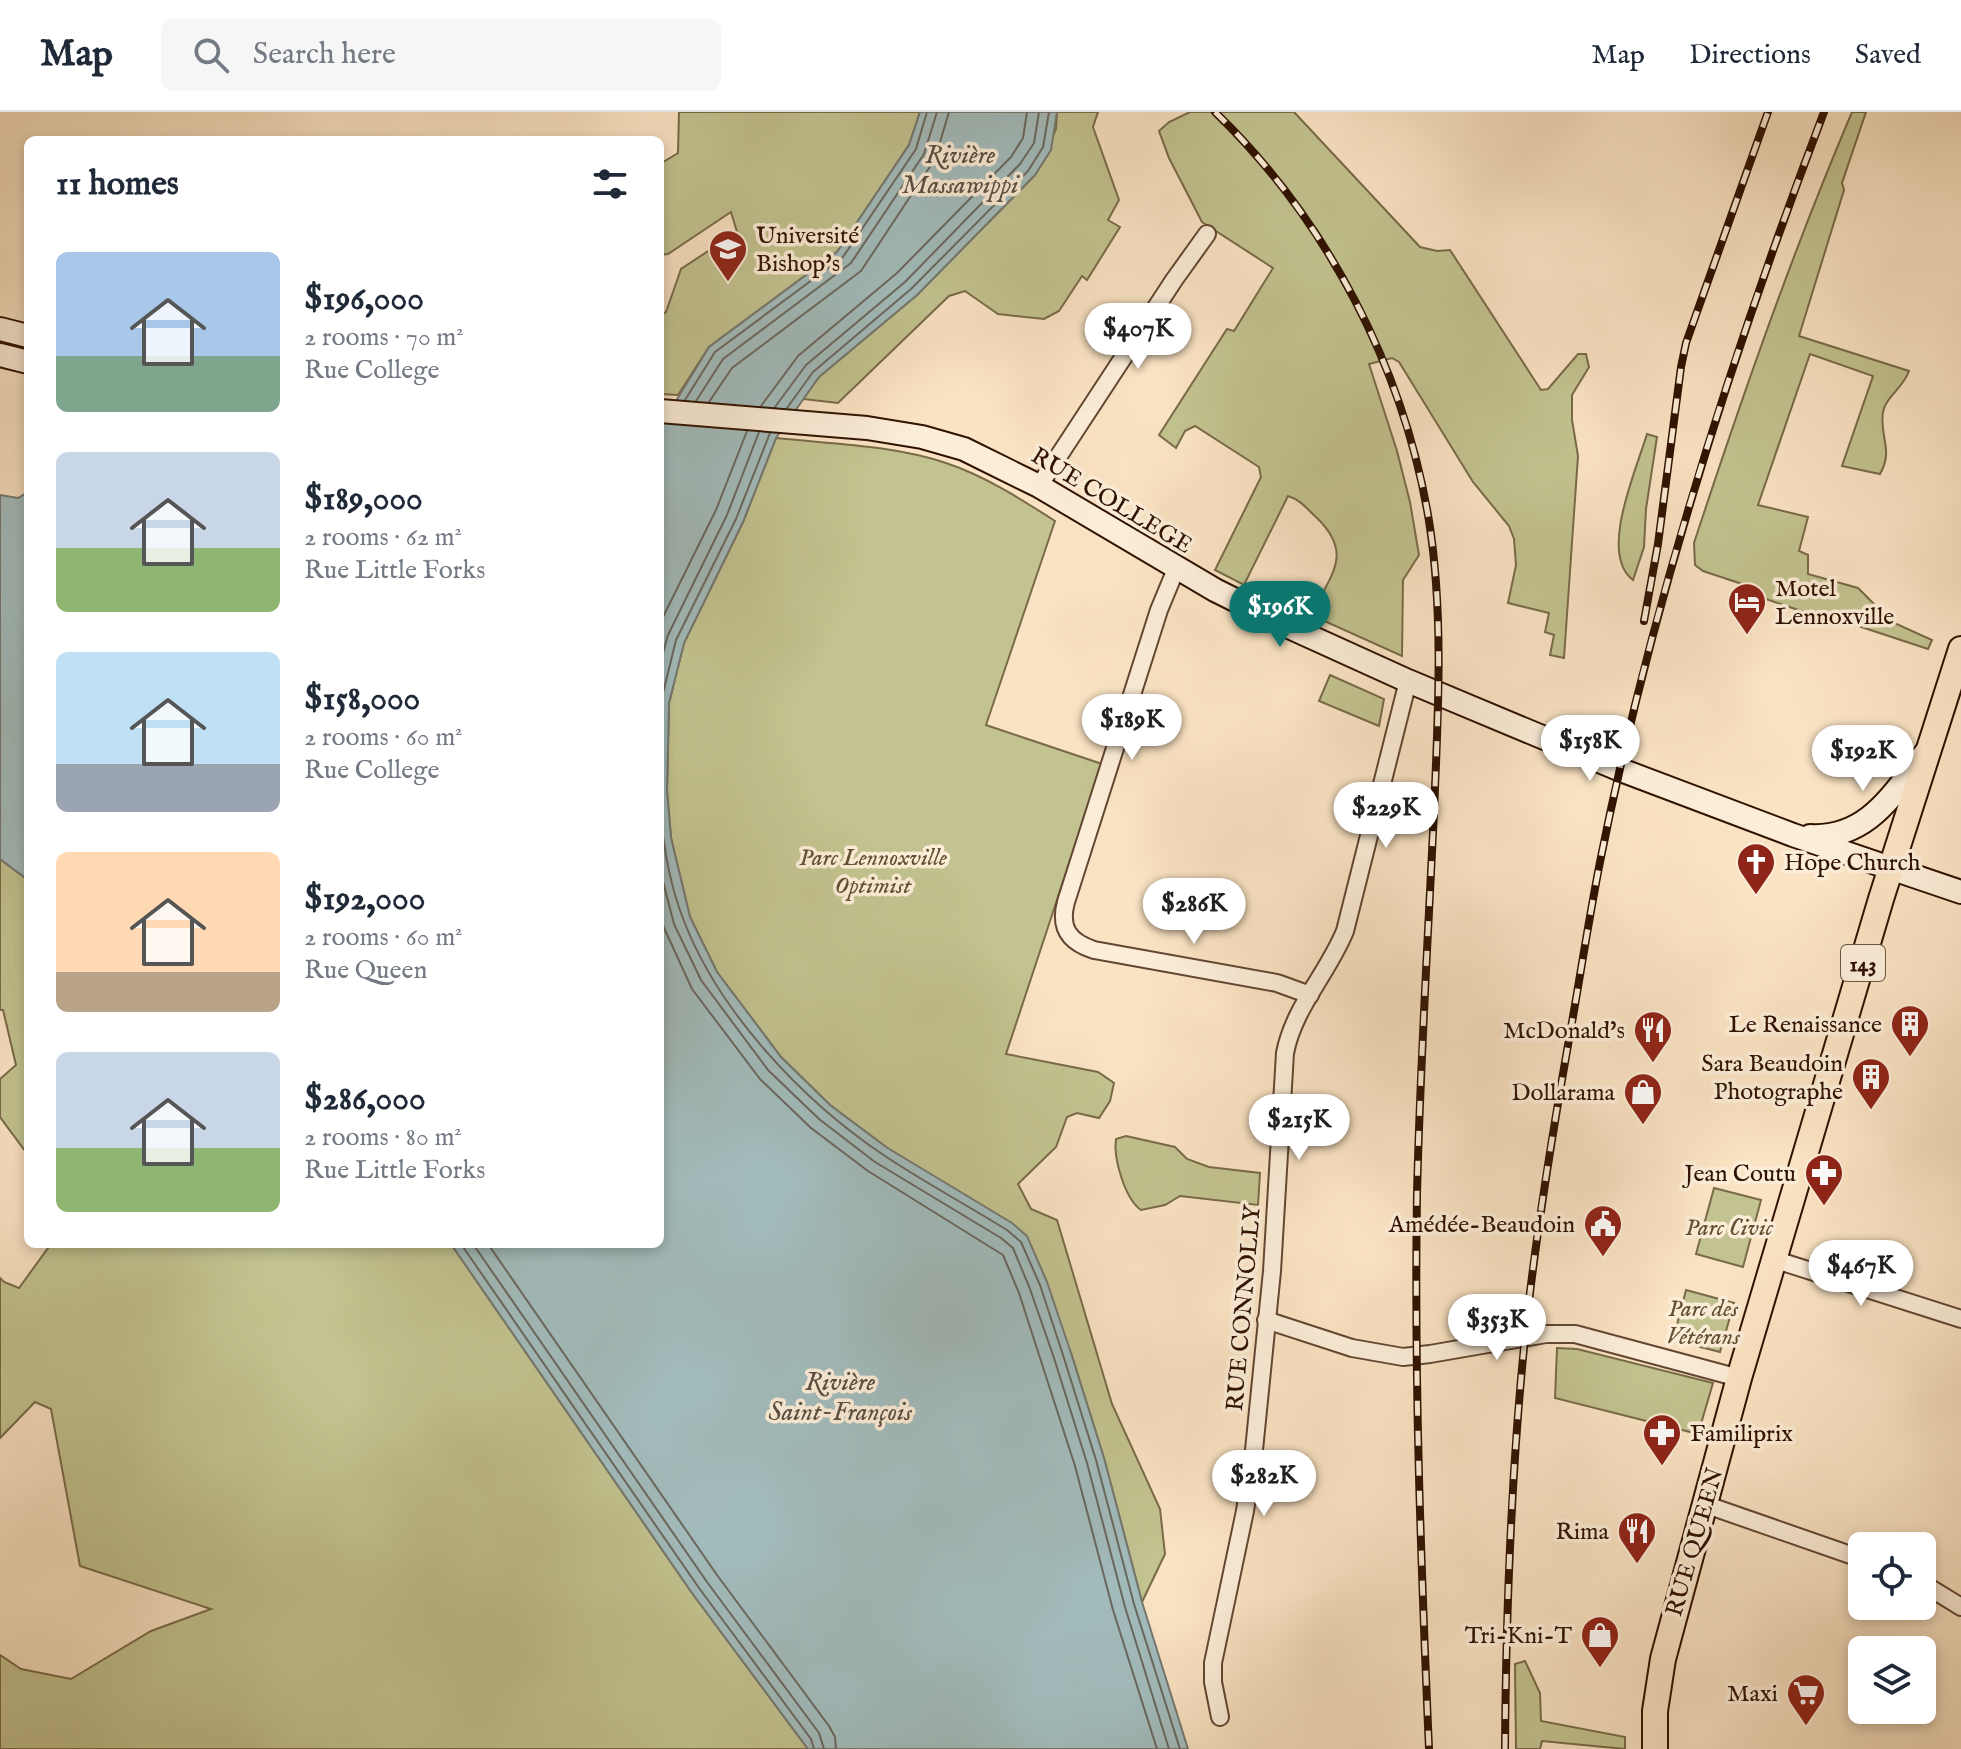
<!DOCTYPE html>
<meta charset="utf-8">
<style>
:root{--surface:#fff;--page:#f6f6f7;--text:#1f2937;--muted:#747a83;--line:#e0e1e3;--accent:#0f766e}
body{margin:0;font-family:"IM FELL English",serif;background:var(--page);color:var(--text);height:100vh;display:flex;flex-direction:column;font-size:30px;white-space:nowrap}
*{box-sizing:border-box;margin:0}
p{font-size:26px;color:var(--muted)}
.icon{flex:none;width:44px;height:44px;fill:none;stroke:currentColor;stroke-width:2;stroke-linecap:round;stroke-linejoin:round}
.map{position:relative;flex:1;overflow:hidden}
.sheet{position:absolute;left:24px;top:24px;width:640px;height:1112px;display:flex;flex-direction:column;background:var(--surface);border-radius:12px;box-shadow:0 4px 12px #0003}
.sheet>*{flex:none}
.buttons{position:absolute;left:1848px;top:1420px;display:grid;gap:16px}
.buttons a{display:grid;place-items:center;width:88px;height:88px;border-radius:12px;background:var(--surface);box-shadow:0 4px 12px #0003;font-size:40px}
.price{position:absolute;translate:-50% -68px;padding:0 18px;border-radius:28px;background:#fff;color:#222;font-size:26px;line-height:52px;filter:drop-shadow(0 2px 4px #0008)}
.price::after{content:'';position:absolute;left:50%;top:48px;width:24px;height:18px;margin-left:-12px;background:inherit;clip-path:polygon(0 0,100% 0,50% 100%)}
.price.on{background:var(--accent);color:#fff}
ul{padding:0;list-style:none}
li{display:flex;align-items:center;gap:24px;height:200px;padding:0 32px}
li span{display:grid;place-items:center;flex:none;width:224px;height:160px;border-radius:12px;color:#555}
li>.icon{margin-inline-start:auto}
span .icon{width:96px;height:96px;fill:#fffc;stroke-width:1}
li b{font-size:34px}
h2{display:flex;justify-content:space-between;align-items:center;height:96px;padding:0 32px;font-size:34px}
header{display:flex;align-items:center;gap:48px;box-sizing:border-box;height:112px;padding:0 40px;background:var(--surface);border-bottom:2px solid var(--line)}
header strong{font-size:38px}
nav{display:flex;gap:44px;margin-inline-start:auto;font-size:28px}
.search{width:560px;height:72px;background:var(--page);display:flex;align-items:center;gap:20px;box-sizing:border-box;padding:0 28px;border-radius:12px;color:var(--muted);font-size:30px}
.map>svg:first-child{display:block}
</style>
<header>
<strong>Map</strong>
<div class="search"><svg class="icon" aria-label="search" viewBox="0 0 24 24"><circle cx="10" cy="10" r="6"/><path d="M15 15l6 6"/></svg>Search here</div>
<nav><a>Map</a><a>Directions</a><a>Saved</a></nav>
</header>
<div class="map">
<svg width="1961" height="1637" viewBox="0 0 1961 1637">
<rect width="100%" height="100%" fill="#fae3c3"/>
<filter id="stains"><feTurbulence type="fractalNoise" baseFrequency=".0025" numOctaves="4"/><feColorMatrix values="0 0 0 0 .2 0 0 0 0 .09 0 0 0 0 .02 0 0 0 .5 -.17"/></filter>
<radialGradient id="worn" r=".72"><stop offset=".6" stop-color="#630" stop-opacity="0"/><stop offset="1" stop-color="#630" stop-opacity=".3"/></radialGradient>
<!-- green -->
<g fill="#c2c390" stroke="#796a48" stroke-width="2">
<path d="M679,0H920L909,33L837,140L709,235L678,283L660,282V203L666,200L681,157L737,120L731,100L668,142L660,143V52L678,41Z"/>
<path d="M1057,0H1098L1093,15L1119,88L1108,108L1120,115L1087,168L1082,164L1059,199L1044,207L998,202L965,179L949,184L838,291L803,287L819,265L917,183L1035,63L1056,17Z"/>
<path d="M1190,0H1294L1420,135L1437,139L1450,138L1541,278L1548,277L1578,242H1586L1589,255L1572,283V308L1578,344L1564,546L1550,543L1554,523L1545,520L1549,501L1508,491L1516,453L1514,427L1509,414L1473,370L1399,250L1392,246L1369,252L1397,339L1410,390L1419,443L1403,468L1402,544L1311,503C1330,463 1354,443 1318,407C1308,398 1301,388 1288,384L1244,473L1215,458L1261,365L1259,355L1195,314L1185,319L1176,336L1159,323L1227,217L1234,219L1273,156L1202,110L1169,46L1159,19L1169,10Z"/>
<path d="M1852,0H1866L1842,71L1844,78L1799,224L1909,259C1903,276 1885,286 1883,300C1879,324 1894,338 1880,362L1842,354L1873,264L1810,242L1758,393L1808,405L1799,439L1808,443V462L1858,476L1892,510L1932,528L1928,537L1837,507L1834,510L1757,484L1745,473L1703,459L1695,453L1694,431C1742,285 1792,141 1852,0Z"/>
<path d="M1647,322L1657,325L1646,397L1644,435L1633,468C1598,442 1637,356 1647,322Z"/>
<path d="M776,326C832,332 892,333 946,351C985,364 1021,387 1055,409L986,613L1102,652L1006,942L1098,960L1114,971L1110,989L1099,1006L1077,1001L1067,1005L1056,1035L1018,1072L1031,1097L1057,1108L1112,1292L1160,1397L1165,1442L1142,1490L1104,1346L1071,1241L886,1035L830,993L781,945L717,860L690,805L671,726L667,679L669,591L684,531L743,410Z"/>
<path d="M1330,563L1384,587L1379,614L1319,589Z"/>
<path d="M0,747L28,768V1043L0,1005V967L16,953L3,898H0Z"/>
<path d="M1126,1024L1175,1035L1187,1047L1209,1055L1260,1061L1258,1093L1180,1084L1165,1093L1141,1098C1125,1087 1113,1046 1116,1027Z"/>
<path d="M1714,1076L1761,1088L1743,1155L1696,1142Z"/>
<path d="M51,1132H451L692,1481L808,1637H0V1543L21,1557L71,1567L151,1519L211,1497L80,1454L51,1297L35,1290L0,1326V1166L4,1170L19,1176Z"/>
<path d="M1686,1178L1734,1191L1720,1240L1673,1228Z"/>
<path d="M1557,1236L1577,1237L1713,1271L1698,1322L1555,1286Z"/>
<path d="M1525,1549L1540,1581L1541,1609L1625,1625V1637L1542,1629L1540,1637H1516L1515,1552Z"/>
</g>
<!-- water -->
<g fill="#a2bcbd" stroke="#747871" stroke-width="2">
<path d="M920,0H1057L1051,38L1035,63L917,183L819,265L776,326L743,410L684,531L669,591L667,679L671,726L690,805L717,860L781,945L830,993L886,1035L1012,1111L1027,1124L1047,1170L1071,1241L1104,1346L1142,1490L1188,1637H808L692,1481L451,1132H660V315L709,235L837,140L909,33Z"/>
<path d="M28,380V768L0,747V383L18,386Z"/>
</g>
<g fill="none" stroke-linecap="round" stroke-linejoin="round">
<!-- shore -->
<g stroke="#69675e" stroke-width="2">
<path d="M685,288L715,240L843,145L916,37L927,0"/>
<path d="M696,289L723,247L851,151L924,42L937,0"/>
<path d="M709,290L732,256L861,159L935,47L949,0"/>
<path d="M761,294L798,244L897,161L1011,45L1023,26L1027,0"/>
<path d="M775,295L806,253L905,170L1020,52L1034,31L1039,0"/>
<path d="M787,296L813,260L911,177L1028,59L1043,35L1049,0"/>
<path d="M660,511L716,398L747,319"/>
<path d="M660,552L668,523L727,403L759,320"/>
<path d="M660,625L661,589L676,528L736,407L770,321"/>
<path d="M660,696C663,733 670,774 684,809C719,900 802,988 882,1042C922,1069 965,1092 1007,1118L1021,1130L1040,1173L1063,1243L1096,1348L1134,1492L1180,1637"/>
<path d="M660,758L674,812L701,868L768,958L819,1007L875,1050L1001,1126L1013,1136L1030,1177L1054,1246L1087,1351L1125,1495L1169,1637"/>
<path d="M660,807L692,877L760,967L811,1016L868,1059L1003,1143L1019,1181L1075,1354L1113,1498L1157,1637"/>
<path d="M461,1132L699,1476L811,1627L814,1637"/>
<path d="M473,1132L707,1470L819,1621L824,1637"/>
<path d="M488,1132L717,1463L829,1614L835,1625L836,1637"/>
</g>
<!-- street casing -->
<g stroke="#624631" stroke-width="20">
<g id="street">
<path d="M1039,374L1174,168L1207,122"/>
<path d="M1176,457L1159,498L1066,790C1059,816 1069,830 1094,838L1277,871L1310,883"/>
<path d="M1773,1147L1961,1207"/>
<path d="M1266,1208L1352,1236L1403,1245L1430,1242L1546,1222H1575L1739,1266"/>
<path d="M1704,1392L1862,1447"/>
<path d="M1922,1471L1961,1495"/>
<path d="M1220,1605L1213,1570V1551L1245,1399L1254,1338L1272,1159L1285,941C1294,895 1328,861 1345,819L1408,569"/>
</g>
</g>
<!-- secondary casing -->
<g stroke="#301200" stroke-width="26">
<g id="secondary">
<path d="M0,217L28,224"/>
<path d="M0,243L28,250"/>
<path d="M660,299L867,316L922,325L964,337L1039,374L1215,478L1289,515L1408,569L1621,658L1793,723L1961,780"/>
<path d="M1810,724C1870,727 1894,679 1928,638"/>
</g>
</g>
<!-- primary casing -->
<g stroke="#301200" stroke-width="28">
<path id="primary" d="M1655,1637V1599L1663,1547L1739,1266L1881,787L1961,537"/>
</g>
<!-- street -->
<use href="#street" stroke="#fcedd8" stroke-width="16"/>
<!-- secondary -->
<use href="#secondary" stroke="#fcedd8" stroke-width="22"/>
<!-- primary -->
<use href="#primary" stroke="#fae3c3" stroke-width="24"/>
<!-- rail casing -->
<g stroke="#301200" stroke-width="8">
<g id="rail">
<path d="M1215,0C1326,107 1404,256 1429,409C1444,503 1438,604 1434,699C1428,827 1420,955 1417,1082C1414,1267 1421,1452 1429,1637"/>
<path d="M1644,509L1658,432L1681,255L1686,231L1768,0"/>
<path d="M1505,1637C1506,1499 1511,1362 1525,1225C1535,1127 1551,1030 1568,933C1579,872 1588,811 1600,750C1651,494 1731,244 1824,0"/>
</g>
</g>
<!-- rail -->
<use href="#rail" stroke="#fcedd8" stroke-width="5" stroke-dasharray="15" stroke-linecap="butt"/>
</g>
<!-- icons -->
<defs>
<g id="university-pin" transform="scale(2)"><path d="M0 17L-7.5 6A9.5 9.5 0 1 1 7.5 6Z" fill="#8f2418" stroke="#fcedd8"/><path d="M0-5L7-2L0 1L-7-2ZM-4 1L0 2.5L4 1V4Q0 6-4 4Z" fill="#fff"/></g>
<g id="hotel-pin" transform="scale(2)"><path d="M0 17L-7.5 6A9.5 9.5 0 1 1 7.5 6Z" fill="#8f2418" stroke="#fcedd8"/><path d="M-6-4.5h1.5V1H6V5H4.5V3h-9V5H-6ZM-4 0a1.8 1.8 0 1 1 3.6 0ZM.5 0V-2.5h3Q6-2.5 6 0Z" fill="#fff"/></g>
<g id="church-pin" transform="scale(2)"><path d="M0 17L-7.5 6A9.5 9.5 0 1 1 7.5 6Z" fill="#8f2418" stroke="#fcedd8"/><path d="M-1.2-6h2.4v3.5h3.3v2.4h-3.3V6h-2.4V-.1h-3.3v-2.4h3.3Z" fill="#fff"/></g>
<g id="building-pin" transform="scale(2)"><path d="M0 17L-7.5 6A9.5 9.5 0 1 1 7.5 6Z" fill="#8f2418" stroke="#fcedd8"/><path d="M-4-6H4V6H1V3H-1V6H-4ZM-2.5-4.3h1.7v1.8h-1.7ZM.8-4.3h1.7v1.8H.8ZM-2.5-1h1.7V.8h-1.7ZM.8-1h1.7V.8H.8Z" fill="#fff"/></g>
<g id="restaurant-pin" transform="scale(2)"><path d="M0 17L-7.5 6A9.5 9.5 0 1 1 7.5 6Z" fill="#8f2418" stroke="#fcedd8"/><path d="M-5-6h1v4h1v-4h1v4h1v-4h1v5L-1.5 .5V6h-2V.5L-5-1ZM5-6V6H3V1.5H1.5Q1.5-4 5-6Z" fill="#fff"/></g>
<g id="shop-pin" transform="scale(2)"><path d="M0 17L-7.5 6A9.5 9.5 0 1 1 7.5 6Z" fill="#8f2418" stroke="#fcedd8"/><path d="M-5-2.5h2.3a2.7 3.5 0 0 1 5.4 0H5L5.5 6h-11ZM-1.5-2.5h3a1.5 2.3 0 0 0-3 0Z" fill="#fff"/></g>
<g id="pharmacy-pin" transform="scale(2)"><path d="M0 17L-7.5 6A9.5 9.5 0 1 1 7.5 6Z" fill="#8f2418" stroke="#fcedd8"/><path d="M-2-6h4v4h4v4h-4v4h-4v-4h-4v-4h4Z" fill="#fff"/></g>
<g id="civic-pin" transform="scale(2)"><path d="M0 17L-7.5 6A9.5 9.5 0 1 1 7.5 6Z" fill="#8f2418" stroke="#fcedd8"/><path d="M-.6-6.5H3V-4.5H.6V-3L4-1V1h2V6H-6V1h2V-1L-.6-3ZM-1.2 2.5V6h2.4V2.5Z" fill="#fff"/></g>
<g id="supermarket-pin" transform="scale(2)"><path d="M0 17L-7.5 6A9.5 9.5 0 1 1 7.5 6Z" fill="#8f2418" stroke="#fcedd8"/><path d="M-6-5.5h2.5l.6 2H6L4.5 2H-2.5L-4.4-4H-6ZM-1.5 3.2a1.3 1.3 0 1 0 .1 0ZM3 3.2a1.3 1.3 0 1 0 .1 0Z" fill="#fff"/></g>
</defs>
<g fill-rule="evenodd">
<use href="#university-pin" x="728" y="137"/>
<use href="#hotel-pin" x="1747" y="490"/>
<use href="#church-pin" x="1756" y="750"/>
<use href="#building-pin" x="1910" y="912"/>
<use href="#restaurant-pin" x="1653" y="918"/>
<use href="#building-pin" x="1871" y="965"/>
<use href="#shop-pin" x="1643" y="980"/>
<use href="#pharmacy-pin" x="1824" y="1061"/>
<use href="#civic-pin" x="1603" y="1112"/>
<use href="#pharmacy-pin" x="1662" y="1321"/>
<use href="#restaurant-pin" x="1637" y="1419"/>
<use href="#shop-pin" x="1600" y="1523"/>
<use href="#supermarket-pin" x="1806" y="1581"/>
</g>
<g text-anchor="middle" stroke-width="7" stroke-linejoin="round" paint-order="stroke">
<!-- shield labels -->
<rect fill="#fcedd8" stroke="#6d5441" stroke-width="2" x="1841" y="833" width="44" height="36" rx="6"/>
<g font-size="22" font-weight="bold" fill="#301200">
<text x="1863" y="859">143</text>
</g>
<!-- poi labels -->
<g font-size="24" fill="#301200" stroke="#fcedd8" text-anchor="end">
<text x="756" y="131" text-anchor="start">Université<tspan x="756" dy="28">Bishop's</tspan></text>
<text x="1775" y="484" text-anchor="start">Motel<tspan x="1775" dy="28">Lennoxville</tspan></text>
<text x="1784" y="758" text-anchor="start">Hope Church</text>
<text x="1882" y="920">Le Renaissance</text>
<text x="1625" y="926">McDonald's</text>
<text x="1843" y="959">Sara Beaudoin<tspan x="1843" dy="28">Photographe</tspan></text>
<text x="1615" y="988">Dollarama</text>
<text x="1796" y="1069">Jean Coutu</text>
<text x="1575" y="1120">Amédée-Beaudoin</text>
<text x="1690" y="1329" text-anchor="start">Familiprix</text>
<text x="1609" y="1427">Rima</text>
<text x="1572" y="1531">Tri-Kni-T</text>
<text x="1778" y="1589">Maxi</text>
</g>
<!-- street labels -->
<g font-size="24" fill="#301200" stroke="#fcedd8">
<text transform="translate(1112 388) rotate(31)" y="8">RUE COLLEGE</text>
<text transform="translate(1243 1196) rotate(-85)" y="8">RUE CONNOLLY</text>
<text transform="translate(1694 1430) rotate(-74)" y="8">RUE QUEEN</text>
</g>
<!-- park labels -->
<g font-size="24" font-style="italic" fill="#635032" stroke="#fcedd8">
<text x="873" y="753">Parc Lennoxville<tspan x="873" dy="28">Optimist</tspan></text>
<text x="1729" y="1123">Parc Civic</text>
<text x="1703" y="1204">Parc des<tspan x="1703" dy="28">Vétérans</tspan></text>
</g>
<!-- water labels -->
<g font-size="26" font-style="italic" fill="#584e42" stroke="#fcedd8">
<text x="960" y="51">Rivière<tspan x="960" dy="30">Massawippi</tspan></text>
<text x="840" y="1278">Rivière<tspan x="840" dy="30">Saint-François</tspan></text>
</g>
</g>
<rect width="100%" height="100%" filter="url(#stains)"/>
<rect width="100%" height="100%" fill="url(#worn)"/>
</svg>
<div class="buttons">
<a><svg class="icon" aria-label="locate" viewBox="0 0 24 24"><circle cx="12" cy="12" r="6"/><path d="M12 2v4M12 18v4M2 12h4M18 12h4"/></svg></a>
<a><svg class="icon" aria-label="layers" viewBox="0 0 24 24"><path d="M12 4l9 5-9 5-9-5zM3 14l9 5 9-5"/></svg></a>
</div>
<b class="price" style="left:1138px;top:259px">$407K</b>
<b class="price on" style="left:1280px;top:537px">$196K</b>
<b class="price" style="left:1132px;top:650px">$189K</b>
<b class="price" style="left:1590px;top:671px">$158K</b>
<b class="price" style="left:1863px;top:681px">$192K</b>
<b class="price" style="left:1386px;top:738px">$229K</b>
<b class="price" style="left:1194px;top:834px">$286K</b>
<b class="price" style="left:1299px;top:1050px">$215K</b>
<b class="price" style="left:1861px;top:1196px">$467K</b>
<b class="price" style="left:1497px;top:1250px">$353K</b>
<b class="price" style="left:1264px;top:1406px">$282K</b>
<section class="sheet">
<h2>11 homes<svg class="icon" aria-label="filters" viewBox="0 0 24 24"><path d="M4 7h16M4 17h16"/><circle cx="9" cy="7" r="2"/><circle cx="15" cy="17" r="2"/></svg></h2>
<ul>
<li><span style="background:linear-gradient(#a9c7e8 65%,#7fa58c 0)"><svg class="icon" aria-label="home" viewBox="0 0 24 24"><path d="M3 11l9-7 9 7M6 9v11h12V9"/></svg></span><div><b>$196,000</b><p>2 rooms · 70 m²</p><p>Rue College</p></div></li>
<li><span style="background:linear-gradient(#c9d6e8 60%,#8fb573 0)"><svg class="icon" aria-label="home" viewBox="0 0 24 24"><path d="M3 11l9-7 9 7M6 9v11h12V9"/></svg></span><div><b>$189,000</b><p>2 rooms · 62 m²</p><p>Rue Little Forks</p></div></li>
<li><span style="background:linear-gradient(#bfe0f5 70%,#9aa5b1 0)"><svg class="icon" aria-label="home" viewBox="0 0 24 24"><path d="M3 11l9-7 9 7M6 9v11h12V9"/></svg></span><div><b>$158,000</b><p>2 rooms · 60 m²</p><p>Rue College</p></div></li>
<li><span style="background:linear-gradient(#ffd9b3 75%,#b9a48a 0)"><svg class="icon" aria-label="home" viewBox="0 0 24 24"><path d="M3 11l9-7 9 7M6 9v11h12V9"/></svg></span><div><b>$192,000</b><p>2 rooms · 60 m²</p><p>Rue Queen</p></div></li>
<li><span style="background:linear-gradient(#c9d6e8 60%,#8fb573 0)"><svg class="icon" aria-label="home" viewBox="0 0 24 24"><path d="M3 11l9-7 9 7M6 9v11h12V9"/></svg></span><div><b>$286,000</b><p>2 rooms · 80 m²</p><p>Rue Little Forks</p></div></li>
</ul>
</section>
</div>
